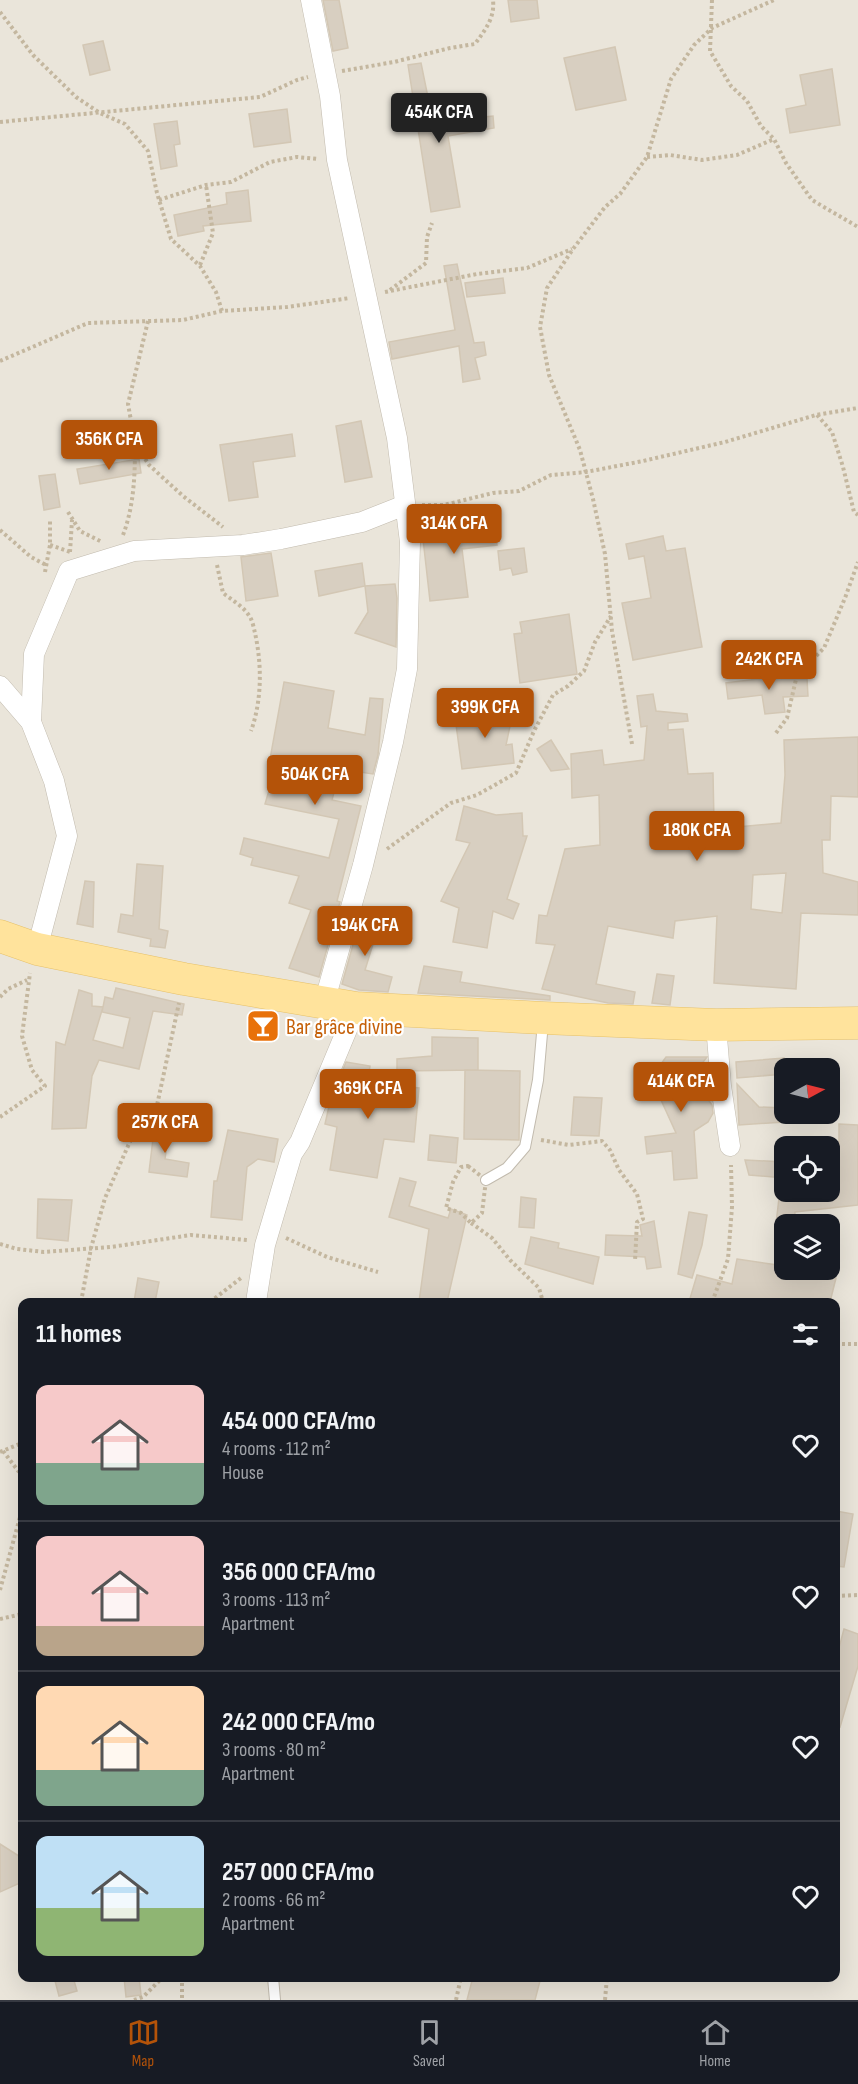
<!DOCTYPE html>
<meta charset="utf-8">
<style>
:root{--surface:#171b24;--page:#242831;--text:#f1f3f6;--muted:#9ea1a6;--line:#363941;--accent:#b45309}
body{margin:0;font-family:"Sofia Sans Condensed",sans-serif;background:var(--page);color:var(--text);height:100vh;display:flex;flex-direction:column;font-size:22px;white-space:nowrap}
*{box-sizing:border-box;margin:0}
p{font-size:20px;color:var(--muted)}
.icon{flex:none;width:33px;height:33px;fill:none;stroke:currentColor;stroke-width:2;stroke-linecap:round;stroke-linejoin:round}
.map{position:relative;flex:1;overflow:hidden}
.drawer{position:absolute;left:18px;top:1298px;width:822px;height:684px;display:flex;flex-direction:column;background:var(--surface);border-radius:12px;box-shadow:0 6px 24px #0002}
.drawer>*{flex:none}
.needle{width:39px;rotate:83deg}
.tools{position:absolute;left:774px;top:1058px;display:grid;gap:12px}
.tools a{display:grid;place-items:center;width:66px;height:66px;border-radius:12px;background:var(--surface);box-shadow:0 6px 24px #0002;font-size:30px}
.price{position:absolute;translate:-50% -51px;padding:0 14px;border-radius:6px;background:var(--accent);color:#fff;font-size:20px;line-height:39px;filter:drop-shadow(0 2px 3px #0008)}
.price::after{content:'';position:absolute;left:50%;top:36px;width:18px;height:14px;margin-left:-9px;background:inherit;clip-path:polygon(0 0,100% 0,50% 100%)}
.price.current{background:#222;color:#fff}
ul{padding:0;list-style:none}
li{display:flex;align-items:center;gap:18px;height:150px;padding:0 18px}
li+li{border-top:2px solid var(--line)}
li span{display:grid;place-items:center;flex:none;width:168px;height:120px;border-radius:12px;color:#555}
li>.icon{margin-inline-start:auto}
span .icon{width:72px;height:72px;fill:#fffc;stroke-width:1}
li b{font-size:26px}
h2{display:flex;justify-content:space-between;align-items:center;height:72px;padding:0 18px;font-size:26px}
.tabs{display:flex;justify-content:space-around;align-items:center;height:84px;border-top:2px solid var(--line);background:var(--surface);font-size:16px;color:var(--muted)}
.tabs a{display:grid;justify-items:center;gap:3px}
.tabs .current{color:var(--accent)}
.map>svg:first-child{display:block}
</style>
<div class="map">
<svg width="858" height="2000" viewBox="0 0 858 2000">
<rect width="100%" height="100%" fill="#f6f3ec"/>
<!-- residential -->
<path fill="#eae5da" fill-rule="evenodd" d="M0,0H858V2000H0ZM784,1068H830V1113H784ZM784,1146H830V1191H784ZM784,1224H830V1269H784ZM22,1302H836V1977H22Z"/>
<!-- building -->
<g fill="#d8cfc1" stroke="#d3c7b4" stroke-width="1.5" fill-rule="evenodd">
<path d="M323,0H339L348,48L333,51Z"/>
<path d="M508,0H537L539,18L511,22Z"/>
<path d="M103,41L110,70L90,75L83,45Z"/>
<path d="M615,47L626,100L576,110L564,58Z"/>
<path d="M421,63L433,122L493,116L494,128L448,136L460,207L431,212L408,65Z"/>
<path d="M832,69L840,125L790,133L786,109L806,105L800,75Z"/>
<path d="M287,109L291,142L254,147L249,114Z"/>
<path d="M177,121L180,144L174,145L177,166L161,169L154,124Z"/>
<path d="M248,190L251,221L203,226L204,231L178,236L174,215L227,204L226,193Z"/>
<path d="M457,264L474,343L484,342L486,355L475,358L480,379L463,382L459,346L392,359L389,342L455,330L444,266Z"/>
<path d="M503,278L505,293L467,297L465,283Z"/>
<path d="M361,421L372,477L345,482L336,426Z"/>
<path d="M292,434L295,456L253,462L258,497L229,501L220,445Z"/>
<path d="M139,459L141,473L80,484L77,469Z"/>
<path d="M55,474L60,507L44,510L39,476Z"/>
<path d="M492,510L497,545L462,549L468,597L430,601L422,530L478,523L477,512Z"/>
<path d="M663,536L666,551L685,548L702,647L633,660L622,603L651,598L644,556L629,559L626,544Z"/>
<path d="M524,548L527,572L513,575L511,568L500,570L498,551Z"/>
<path d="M271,553L278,596L246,601L241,557Z"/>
<path d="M362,563L365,586L319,596L315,571Z"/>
<path d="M395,584L397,598L396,647L355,633L368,612L365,586Z"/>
<path d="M569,614L577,674L520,683L514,634L522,633L520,622Z"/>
<path d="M781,676V679H807L808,696L783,697L785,712L765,714L762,695L728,699L726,683Z"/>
<path d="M284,682L334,691L328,728L365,735L370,698L383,699L378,755L373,774L340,769L332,800L361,806L337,901L340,902L319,977L289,968L311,910L289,903L299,876L251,865L253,858L240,854L244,838L329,858L339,819L265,804L278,760L270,759Z"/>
<path d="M653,694L656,711L687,714L688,721L668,723V730L683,729L688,774L713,773L714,822L737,823V827L781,823L785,775L784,740L858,737V797L831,796L830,840H822L823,873L858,882V915L801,913L796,989L714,983L717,916L675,921L673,938L608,926L596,984L635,992L633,1004L608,1003L542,989L555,945L536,943L539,915L547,916L565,849L600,845L599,795L572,798L571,754L602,750L604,765L644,760L647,726L641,727L637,696ZM786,873L782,913L751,909L753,875Z"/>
<path d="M509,709L510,726L506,745L512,744L514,763L462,769L455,717Z"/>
<path d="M551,740L569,769L551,771L537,749Z"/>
<path d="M464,806L496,815L522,813L523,836H527L507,899L519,904L513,919L493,911L487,948L453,942L459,908L441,901L470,843L456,840Z"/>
<path d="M137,864L163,866L159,929L168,931L165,948L150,946L151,939L118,932L121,914L133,916Z"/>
<path d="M85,881L94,882L93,927L77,924Z"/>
<path d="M363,909L382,915L365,970L392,977L388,992L359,990L342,984Z"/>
<path d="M424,966L462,972L460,982L550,996V1000L418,993Z"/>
<path d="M657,974L674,976L670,1005L652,1003Z"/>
<path d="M116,988L184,1004L182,1015L153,1011L139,1069L99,1060L92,1076L86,1128L52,1129L56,1042L65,1045L79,990L92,994V1006L103,1007L93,1040L123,1048L130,1018L102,1012L105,997L113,999Z"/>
<path d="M432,1037L478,1038V1070L397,1071V1059L432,1056Z"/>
<path d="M666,1057H707L696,1071L700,1079L695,1082L712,1105L713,1113L708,1122L694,1131L697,1178L674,1180L672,1151L647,1154L645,1137L676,1133L651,1078Z"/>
<path d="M784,1058V1074L737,1078L736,1062Z"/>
<path d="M346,1062L370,1066L368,1079L377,1081L376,1084L419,1088L414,1142L384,1139L377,1178L330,1170L337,1127L325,1124L330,1102Z"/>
<path d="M465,1070L520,1071L519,1140L464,1139Z"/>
<path d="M737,1084L759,1107L784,1108V1122L739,1125Z"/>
<path d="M574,1097L602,1098L599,1136L571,1135Z"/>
<path d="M155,1122L170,1124L165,1159L189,1163L187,1177L149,1172Z"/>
<path d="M839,1124L858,1125V1205L795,1212L794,1224H776L779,1198L830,1193V1164H834L836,1149H839Z"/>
<path d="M228,1130L278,1139L274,1162L258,1159L247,1167L242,1220L211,1217L214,1181H217Z"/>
<path d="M430,1135L458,1138L456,1163L428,1160Z"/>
<path d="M745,1160L784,1162V1178L749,1175Z"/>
<path d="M400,1178L416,1182L409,1206L448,1218L451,1209L467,1215L447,1302H419L429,1229L389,1217Z"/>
<path d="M521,1197L536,1199L534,1228L519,1227Z"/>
<path d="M38,1199L72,1200L68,1241L37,1238Z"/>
<path d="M689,1212L707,1215L702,1245L692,1278L678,1274Z"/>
<path d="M654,1221L661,1267L647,1269L645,1257L605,1255L606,1235L642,1236L640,1225Z"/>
<path d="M531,1237L559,1243L558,1248L599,1257L593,1284L525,1264Z"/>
<path d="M737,1259L784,1266V1269H797L836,1278L830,1302H689L697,1275L732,1284Z"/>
<path d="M138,1278L159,1282L155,1302H134Z"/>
<path d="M836,1511L853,1514L844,1567L836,1566Z"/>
<path d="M844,1629L858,1634V1666L840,1727L836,1726V1659Z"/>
<path d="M0,1844L22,1858V1882L0,1892Z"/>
<path d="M54,1977H73L77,1991L59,1996Z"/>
<path d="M124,1977H139L141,1995L126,1997Z"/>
<path d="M473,1977H541L535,2000H467Z"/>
</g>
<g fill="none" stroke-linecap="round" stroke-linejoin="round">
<!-- lane casing -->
<g stroke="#c2bbae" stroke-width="12">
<g id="lane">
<path d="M486,1180L507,1168L525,1147L538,1080L543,1022"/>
<path d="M273,1977L275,2000"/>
</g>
</g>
<!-- street casing -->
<g stroke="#c2bbae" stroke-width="21">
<g id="street">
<path d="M311,0L330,96L337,160L397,438L410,542L407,669L393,742L363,865L324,1003"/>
<path d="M0,686L31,722L54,781L67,836L37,949"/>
<path d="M31,722L34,654L69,571L134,551L243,545L281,539L362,522L405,505"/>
<path d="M716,1025L721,1086L730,1146"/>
<path d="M256,1302L265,1245L292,1154L300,1142L356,1008"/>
</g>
</g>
<!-- primary casing -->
<g stroke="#e6c16a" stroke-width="33">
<path id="primary" d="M0,936L37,949L184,979L356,1008L543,1018L716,1025L858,1023"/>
</g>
<!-- path -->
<g stroke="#c4b79f" stroke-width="4" stroke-dasharray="3 3" stroke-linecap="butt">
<path d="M712,0L710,51L731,86L747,101L761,126L774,139L786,163L812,200L858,227"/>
<path d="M0,12L33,55L76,97L100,113L125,124L148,151L157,193L171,239L200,266L216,292L222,311"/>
<path d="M342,71L394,62L450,48L475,44C485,30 495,18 493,0"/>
<path d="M0,122L260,97L297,80L308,77"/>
<path d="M647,157L670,155L702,160L737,155L774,139"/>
<path d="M159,200L206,185L231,182L270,162L297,157L318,159"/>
<path d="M200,265L213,233L206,185"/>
<path d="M390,290L426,263L427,237L432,223"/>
<path d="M385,292L477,274L527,268L572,249"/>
<path d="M148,321L128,404L135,443L149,465L183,496L223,527"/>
<path d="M0,361L88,323L183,320L222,311L287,307L350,298"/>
<path d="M817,415L832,432L843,467L854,512L858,515"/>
<path d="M422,505H444L493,493L519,491L551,475L586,472L643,461L725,442L816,415L858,408"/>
<path d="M68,512L80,531L102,542"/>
<path d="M0,530L31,557L46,565"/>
<path d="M123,535C134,506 135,475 135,445"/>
<path d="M50,545L70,552"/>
<path d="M70,552L72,520"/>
<path d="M217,565L223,593C232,600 246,608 251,619C253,623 254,629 255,633C262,665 262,700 251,731"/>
<path d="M45,572L50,545V520"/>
<path d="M776,733L787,718L797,675L824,648L845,598L858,562"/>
<path d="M632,744L612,631L605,554L593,499L580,450L549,375L540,327L547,288L573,249L605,207L620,194L647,157L671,79L694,45L712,28L774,0"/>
<path d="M387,849L451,803L477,795L516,773L534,731L553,695L568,686L584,671L595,642L611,616"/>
<path d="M0,997L8,989L27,980"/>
<path d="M0,1117L45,1086L32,1070L22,1036L30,973"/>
<path d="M541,1140L569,1145L602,1141L610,1150L619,1170L637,1194L643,1219L637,1222L635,1261"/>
<path d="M468,1166L486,1180L482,1213L471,1223L461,1213L446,1208L453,1182L461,1167Z"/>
<path d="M471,1223L492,1238L510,1260L539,1288L543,1302"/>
<path d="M286,1238L327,1257L378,1272"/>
<path d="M0,1244L17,1249L44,1252L111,1247L191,1235L247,1240"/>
<path d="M81,1302L91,1248L105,1198L136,1128L156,1110L179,1003"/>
<path d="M210,1302L241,1278"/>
<path d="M716,1302L714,1297L728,1259L732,1207L731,1165"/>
<path d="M836,1344H858"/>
<path d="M3,1451L19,1472"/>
<path d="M0,1452L22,1443"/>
<path d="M0,1590L20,1517L21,1495L20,1473L22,1466"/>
<path d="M836,1596L858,1595"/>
<path d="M0,1619L22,1614"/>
<path d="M182,1977V2000"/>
<path d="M134,2000L143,1997L163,1977"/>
<path d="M456,2000L461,1977"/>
<path d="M605,2000L607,1977"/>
</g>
<!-- lane -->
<use href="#lane" stroke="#fff" stroke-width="10"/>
<!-- street -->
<use href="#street" stroke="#fff" stroke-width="20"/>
<!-- primary -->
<use href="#primary" stroke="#ffe39c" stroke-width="32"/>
</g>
<!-- icons -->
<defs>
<g id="bar-square" transform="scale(1.725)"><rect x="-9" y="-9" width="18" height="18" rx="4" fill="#e8710a" stroke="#fff"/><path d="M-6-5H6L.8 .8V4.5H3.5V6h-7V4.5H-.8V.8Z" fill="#fff"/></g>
</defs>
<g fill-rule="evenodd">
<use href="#bar-square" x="263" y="1026"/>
</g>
<g text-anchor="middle" stroke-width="4.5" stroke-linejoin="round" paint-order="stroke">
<!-- food labels -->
<g font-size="22" fill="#c56008" stroke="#fff" text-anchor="start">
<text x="286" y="1034">Bar grâce divine</text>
</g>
</g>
</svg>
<div class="tools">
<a><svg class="needle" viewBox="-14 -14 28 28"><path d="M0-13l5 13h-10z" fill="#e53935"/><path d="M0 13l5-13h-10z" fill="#9ea1a6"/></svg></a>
<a><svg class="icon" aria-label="locate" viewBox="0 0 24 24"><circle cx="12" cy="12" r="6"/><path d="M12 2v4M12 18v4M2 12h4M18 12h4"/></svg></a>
<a><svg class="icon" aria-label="layers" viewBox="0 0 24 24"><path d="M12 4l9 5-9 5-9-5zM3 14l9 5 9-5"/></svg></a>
</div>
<b class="price current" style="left:439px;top:144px">454K CFA</b>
<b class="price" style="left:109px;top:471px">356K CFA</b>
<b class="price" style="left:454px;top:555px">314K CFA</b>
<b class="price" style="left:769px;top:691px">242K CFA</b>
<b class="price" style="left:485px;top:739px">399K CFA</b>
<b class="price" style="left:315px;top:806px">504K CFA</b>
<b class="price" style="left:697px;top:862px">180K CFA</b>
<b class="price" style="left:365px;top:957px">194K CFA</b>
<b class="price" style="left:681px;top:1113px">414K CFA</b>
<b class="price" style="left:368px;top:1120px">369K CFA</b>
<b class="price" style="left:165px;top:1154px">257K CFA</b>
<section class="drawer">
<h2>11 homes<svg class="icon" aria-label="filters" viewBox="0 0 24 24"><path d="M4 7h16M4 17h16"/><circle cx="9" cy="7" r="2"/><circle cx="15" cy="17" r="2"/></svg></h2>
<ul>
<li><span style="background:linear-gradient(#f6c9c9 65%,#7fa58c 0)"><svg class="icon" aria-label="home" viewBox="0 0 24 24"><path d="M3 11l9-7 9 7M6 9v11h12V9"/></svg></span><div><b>454 000 CFA/mo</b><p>4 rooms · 112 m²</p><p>House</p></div><svg class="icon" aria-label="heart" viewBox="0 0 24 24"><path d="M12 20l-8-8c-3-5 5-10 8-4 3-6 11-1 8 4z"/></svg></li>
<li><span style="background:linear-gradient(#f6c9c9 75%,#b9a48a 0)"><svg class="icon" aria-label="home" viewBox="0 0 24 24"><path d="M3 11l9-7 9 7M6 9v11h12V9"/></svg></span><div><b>356 000 CFA/mo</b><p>3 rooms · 113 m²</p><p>Apartment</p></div><svg class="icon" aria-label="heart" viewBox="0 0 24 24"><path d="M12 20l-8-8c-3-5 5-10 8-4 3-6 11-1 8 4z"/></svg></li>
<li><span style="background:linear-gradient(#ffd9b3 70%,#7fa58c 0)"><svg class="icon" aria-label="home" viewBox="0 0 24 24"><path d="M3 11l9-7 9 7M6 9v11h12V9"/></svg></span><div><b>242 000 CFA/mo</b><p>3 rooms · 80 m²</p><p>Apartment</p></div><svg class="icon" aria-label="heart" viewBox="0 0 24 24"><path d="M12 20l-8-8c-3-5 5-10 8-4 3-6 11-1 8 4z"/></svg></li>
<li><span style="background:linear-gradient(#bfe0f5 60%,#8fb573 0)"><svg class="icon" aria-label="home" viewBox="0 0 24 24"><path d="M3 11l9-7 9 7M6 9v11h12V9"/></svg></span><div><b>257 000 CFA/mo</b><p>2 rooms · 66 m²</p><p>Apartment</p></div><svg class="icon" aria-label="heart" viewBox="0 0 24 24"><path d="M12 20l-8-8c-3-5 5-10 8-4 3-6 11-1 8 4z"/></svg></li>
</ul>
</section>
</div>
<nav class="tabs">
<a class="current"><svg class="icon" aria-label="map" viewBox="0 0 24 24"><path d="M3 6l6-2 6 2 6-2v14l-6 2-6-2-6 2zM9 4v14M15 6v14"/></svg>Map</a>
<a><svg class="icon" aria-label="saved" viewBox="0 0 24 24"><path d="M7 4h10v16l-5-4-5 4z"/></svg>Saved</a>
<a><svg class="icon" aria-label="home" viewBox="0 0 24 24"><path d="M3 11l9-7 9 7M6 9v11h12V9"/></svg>Home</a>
</nav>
